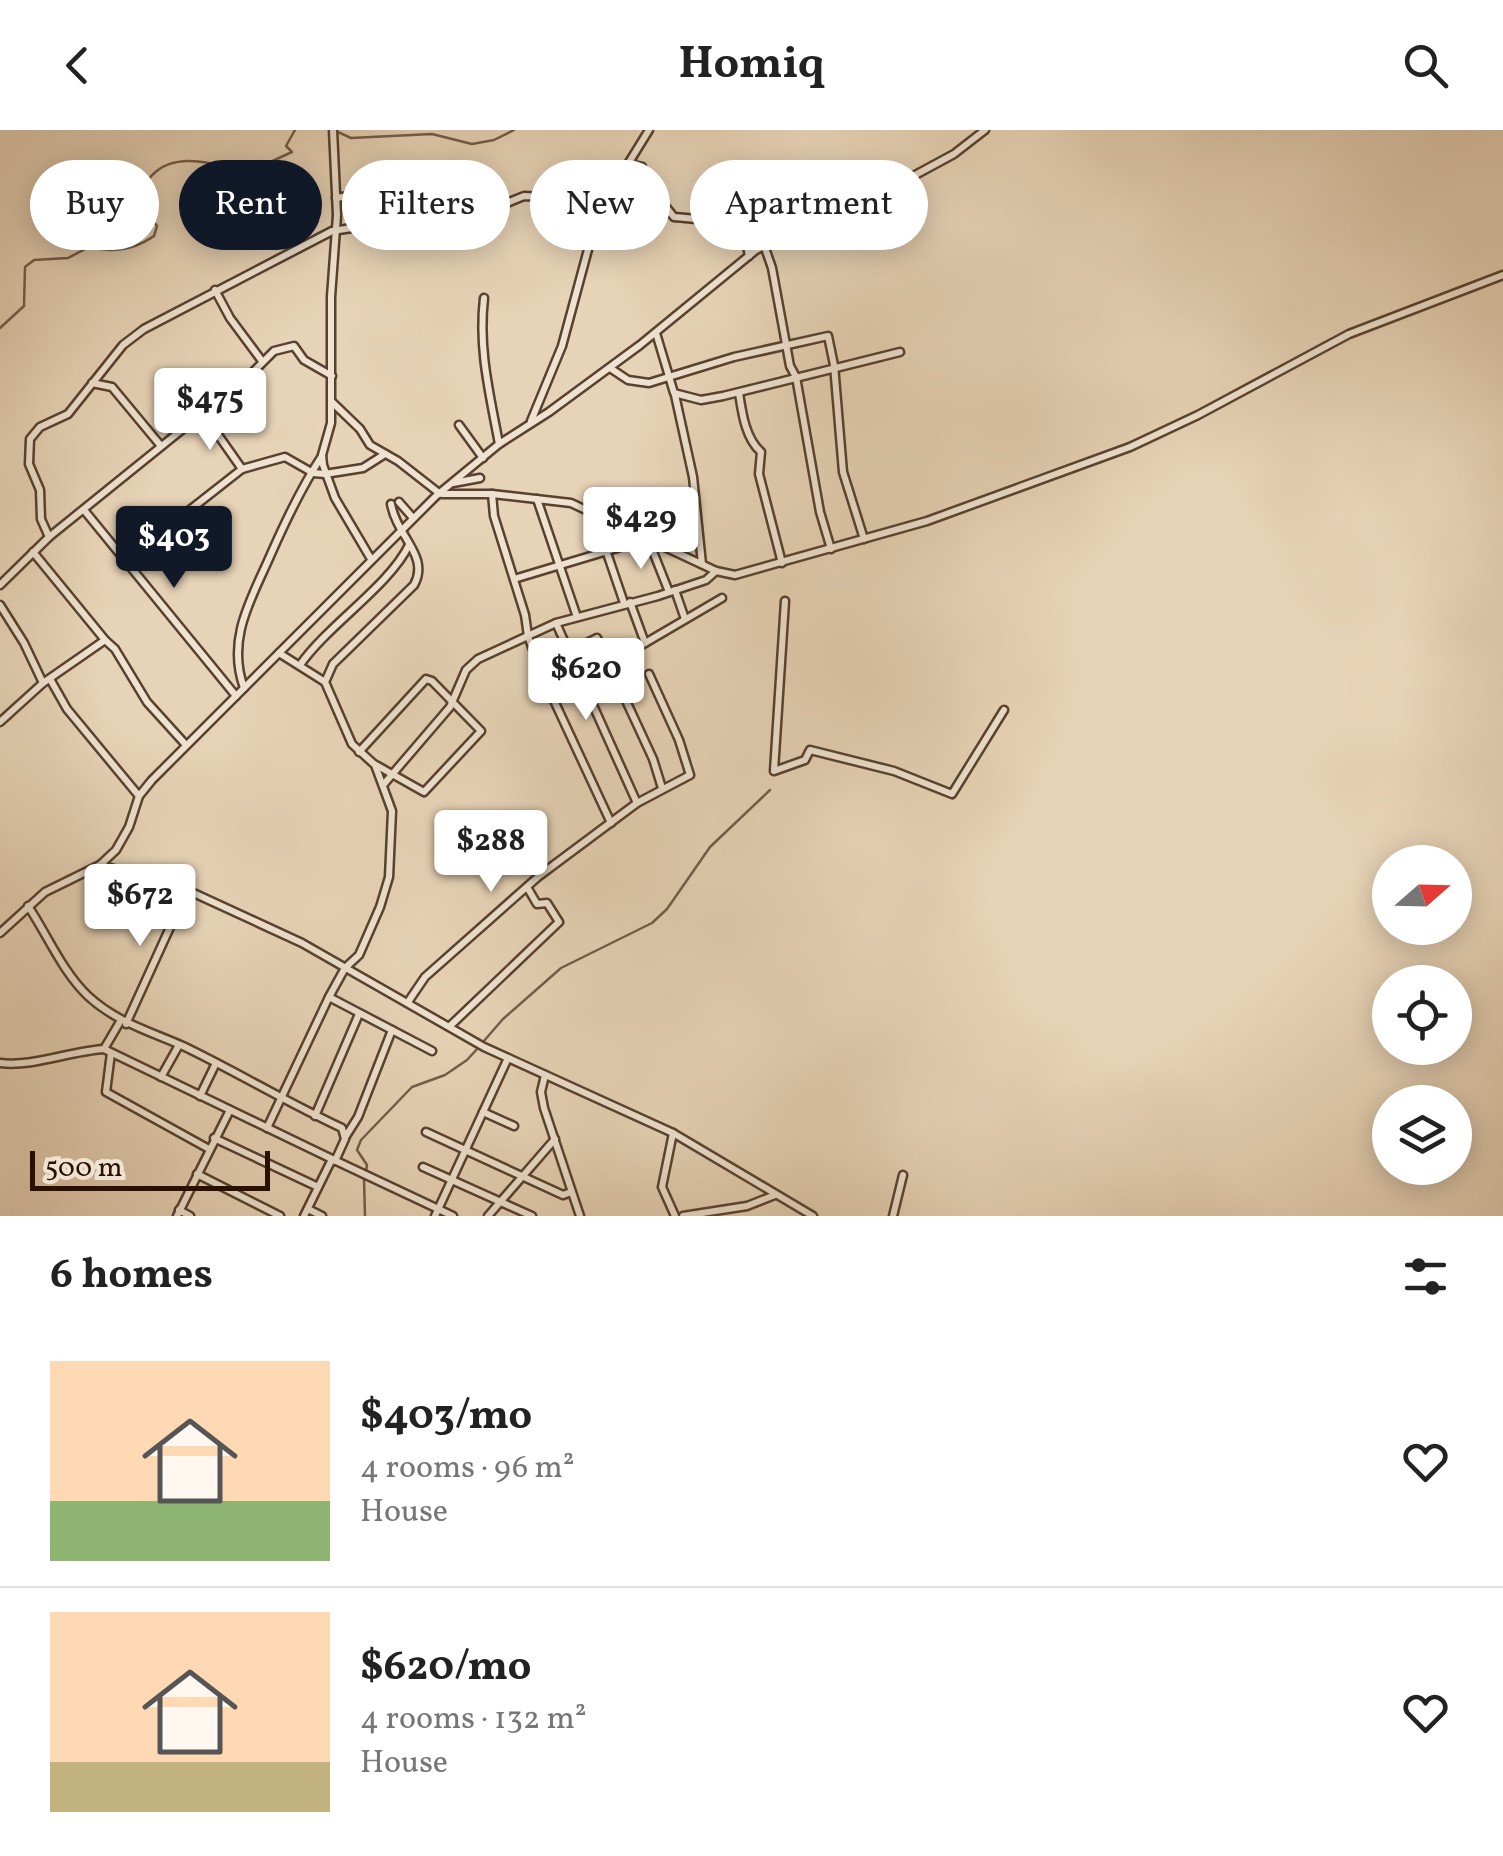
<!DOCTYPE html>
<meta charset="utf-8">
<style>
:root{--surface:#fff;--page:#f2f2f2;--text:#222;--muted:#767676;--line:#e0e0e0;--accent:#111827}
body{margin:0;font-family:Vollkorn,serif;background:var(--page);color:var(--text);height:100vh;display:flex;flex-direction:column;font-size:38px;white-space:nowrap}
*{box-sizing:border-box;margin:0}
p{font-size:32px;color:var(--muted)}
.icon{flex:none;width:55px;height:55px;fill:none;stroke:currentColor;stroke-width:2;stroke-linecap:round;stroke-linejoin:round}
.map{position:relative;height:1086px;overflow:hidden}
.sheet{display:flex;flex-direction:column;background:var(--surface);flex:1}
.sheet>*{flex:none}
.guide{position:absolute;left:30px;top:30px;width:1000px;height:90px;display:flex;gap:20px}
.needle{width:65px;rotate:70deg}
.tools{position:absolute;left:1372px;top:715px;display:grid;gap:20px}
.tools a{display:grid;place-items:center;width:100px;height:100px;border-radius:50%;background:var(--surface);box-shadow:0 5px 25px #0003;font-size:50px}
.scale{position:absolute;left:30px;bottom:25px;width:240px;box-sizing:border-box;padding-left:10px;border:5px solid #291000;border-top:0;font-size:28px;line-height:35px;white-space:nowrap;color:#291000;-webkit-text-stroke:8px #efe2d0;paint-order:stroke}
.price{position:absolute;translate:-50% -85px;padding:0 22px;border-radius:10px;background:#fff;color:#222;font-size:32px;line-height:65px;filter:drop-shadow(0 2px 5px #0008)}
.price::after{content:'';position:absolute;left:50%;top:60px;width:30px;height:22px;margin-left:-15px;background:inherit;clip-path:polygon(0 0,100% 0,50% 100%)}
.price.on{background:var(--accent);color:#fff}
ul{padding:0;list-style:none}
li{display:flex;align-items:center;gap:30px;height:250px;padding:0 50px}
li+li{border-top:2px solid var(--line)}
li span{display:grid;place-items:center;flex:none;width:280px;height:200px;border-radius:0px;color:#555}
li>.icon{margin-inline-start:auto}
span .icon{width:120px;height:120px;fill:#fffc;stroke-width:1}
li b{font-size:42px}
h2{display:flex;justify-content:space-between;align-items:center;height:120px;padding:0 50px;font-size:42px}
.tag{padding:0 35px;border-radius:45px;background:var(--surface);box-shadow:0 5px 25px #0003;font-size:35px;line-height:90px}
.tag.on{background:var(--accent);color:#fff}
header{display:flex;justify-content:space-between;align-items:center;height:130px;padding:0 50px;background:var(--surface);font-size:45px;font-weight:700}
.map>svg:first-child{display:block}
</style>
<header><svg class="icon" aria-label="back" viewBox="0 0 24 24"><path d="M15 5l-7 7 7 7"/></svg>Homiq<svg class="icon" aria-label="search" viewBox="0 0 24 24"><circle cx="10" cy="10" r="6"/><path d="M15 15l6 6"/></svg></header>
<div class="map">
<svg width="1503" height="1086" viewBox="0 0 1503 1086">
<rect width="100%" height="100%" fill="#e7d3b7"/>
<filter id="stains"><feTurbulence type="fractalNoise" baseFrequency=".002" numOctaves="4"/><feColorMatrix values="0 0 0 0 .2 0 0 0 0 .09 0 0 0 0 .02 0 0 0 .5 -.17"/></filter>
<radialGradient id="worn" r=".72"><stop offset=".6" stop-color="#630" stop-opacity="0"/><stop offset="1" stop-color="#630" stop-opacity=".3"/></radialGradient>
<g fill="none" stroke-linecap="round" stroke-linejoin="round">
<!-- stream -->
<g stroke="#745d49" stroke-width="2.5">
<path d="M336,1L351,8L432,4L472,14L494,10L514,0"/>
<path d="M0,198L24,176L25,137L34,130L68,128L89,117C112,123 134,120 154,106L157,96C151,86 141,82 139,71C137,61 143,57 148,50C174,14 224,40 259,41L266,34L292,22L286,16L295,0"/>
<path d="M483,912L503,889L561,838L652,793L667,779L710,717L770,660"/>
<path d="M366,1041L367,1035L357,1020L361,1010L412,957L445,945L467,930L478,918"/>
<path d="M364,1049L365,1086"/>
</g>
<!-- minor casing -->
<g stroke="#58412e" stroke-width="11">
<g id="minor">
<path d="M333,0L337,85L331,167V293L322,325L323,335L335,368L371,429"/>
<path d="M628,34L642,37L647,59L657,66L674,87C691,88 728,93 742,90L749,126"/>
<path d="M336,68L451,50L457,63L459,82"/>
<path d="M764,115L772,138L790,236L796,247L820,382L831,419"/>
<path d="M215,160L230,188L262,231"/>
<path d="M484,168C478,219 490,265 499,314"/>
<path d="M656,203L674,263L701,270L723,266L900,222"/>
<path d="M610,238L628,250L649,253L734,227L828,206L834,235L843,342L864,409"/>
<path d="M92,253L112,257L161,316"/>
<path d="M739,263C742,282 745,308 761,322L759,344L782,433"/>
<path d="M675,265L693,347L702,434"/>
<path d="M332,272L360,299L370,315L398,331L439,363"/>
<path d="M199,284L209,292L242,339"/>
<path d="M531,291L562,216L600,75L616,42L628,34L649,0"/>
<path d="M459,295L483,328"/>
<path d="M453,353L480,348"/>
<path d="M442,364H492L571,373L716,441L735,445L927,391L1130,317L1198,285L1349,204L1503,145"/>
<path d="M492,364L494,386L525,485L528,506L544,549L611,693"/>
<path d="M537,369L577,487"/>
<path d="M399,372L413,388"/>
<path d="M84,380L236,566"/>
<path d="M593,382L624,473"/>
<path d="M49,407L41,389L40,360L29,334L30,309L40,297L68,284L123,215L144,199L332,101L365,96L396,86L432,87L497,77L524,66L563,68L614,47"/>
<path d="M648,409L669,462"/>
<path d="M33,422L105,510"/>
<path d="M126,430L242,339L285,327L313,343L325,344L363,338L385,324"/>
<path d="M514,449L647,409"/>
<path d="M0,455L49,407L251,244L274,221L294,216L304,230L332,246"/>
<path d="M675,460L685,489"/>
<path d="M785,471L774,641L805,630L810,620L894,641L952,664L1004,580"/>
<path d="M630,472L645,513"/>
<path d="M0,475L24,513L43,553L0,592"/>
<path d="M556,493L637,673"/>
<path d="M569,522L597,508L653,629L662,658"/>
<path d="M300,535C329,494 389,456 409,415"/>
<path d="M50,549L67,579L139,666"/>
<path d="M582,550L722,468"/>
<path d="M325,552L333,534L414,455C430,426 397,407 391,374"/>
<path d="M43,553L105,510L115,519L147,572L186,615"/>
<path d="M244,558C226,508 252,468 271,424C286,390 302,356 322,326"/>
<path d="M359,622L426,549L432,551L481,601L424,662L376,635"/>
<path d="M384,654L450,577L466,540L478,529L556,493L658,466L706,450L716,441"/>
<path d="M100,735L187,760L302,813L484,917L673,1003L813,1086"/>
<path d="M28,776C48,806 62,841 88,866C116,892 149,901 183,916C237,942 288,973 342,998L345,1009L335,1031"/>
<path d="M0,803L45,762L100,735L116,720L129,697L139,666L152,650L436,366L499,314L549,282L640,215L756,120L785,105L858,76L954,24L985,0"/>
<path d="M329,867L432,921"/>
<path d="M408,872L425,847L539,746L637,673L690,645L679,610L649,544"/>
<path d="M126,894L187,760"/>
<path d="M450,896L559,792L547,773L537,774L527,757"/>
<path d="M104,919L121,890"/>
<path d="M111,923L106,962L209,1019"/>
<path d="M0,933C34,937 70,921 104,919L332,1029L304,1086"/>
<path d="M545,945L541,962L544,978L580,1086"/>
<path d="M161,947L179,915"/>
<path d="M200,966L216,933"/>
<path d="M483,982L514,996"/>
<path d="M315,986L359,884"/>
<path d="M267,998L329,867L345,838L359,825L380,777L389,747L392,681L375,635L352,614L325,552L279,523"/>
<path d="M426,1002L563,1065L571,1062"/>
<path d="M673,1003L662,1057L675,1086"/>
<path d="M346,1006L358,987L392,900"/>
<path d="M214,1008L318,1057"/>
<path d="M332,1029L453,1086"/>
<path d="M423,1037L532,1086"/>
<path d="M197,1044L280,1086"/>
<path d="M308,1079L322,1086"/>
<path d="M179,1080L190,1086"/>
<path d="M177,1086L230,980"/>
<path d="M435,1086L508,928"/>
<path d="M488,1086L555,1009"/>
<path d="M683,1086L747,1076L775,1065"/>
<path d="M893,1086L903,1045"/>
</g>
</g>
<!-- minor -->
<use href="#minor" stroke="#efe2d0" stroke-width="6"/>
</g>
<rect width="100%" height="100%" filter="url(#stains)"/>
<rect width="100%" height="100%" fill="url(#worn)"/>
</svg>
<div class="tools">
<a><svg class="needle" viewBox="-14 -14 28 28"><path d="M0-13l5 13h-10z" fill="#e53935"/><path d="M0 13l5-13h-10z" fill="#767676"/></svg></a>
<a><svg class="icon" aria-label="locate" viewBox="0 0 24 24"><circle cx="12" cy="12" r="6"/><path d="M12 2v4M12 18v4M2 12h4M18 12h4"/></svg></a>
<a><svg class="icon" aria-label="layers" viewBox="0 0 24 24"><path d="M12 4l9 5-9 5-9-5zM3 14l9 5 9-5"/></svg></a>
</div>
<div class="scale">500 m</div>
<b class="price" style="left:210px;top:323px">$475</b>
<b class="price" style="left:641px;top:442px">$429</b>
<b class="price on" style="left:174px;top:461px">$403</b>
<b class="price" style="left:586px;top:593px">$620</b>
<b class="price" style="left:491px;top:765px">$288</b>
<b class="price" style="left:140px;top:819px">$672</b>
<div class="guide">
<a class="tag">Buy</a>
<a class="tag on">Rent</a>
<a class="tag">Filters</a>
<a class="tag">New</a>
<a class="tag">Apartment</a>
</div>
</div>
<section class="sheet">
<h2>6 homes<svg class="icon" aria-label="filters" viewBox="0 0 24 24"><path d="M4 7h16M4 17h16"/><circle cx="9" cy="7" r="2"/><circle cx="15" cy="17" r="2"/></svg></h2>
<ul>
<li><span style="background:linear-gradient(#ffd9b3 70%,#8fb573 0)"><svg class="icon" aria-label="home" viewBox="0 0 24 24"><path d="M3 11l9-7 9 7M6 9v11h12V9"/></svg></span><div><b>$403/mo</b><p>4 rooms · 96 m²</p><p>House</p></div><svg class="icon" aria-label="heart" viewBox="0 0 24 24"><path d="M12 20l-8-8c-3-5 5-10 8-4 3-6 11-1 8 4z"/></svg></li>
<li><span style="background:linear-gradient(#ffd9b3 75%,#c2b280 0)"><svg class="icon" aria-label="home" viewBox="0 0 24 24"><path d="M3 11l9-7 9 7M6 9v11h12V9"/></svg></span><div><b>$620/mo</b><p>4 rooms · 132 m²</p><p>House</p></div><svg class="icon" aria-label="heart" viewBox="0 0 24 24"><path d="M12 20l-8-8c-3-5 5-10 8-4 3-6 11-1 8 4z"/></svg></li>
</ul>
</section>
